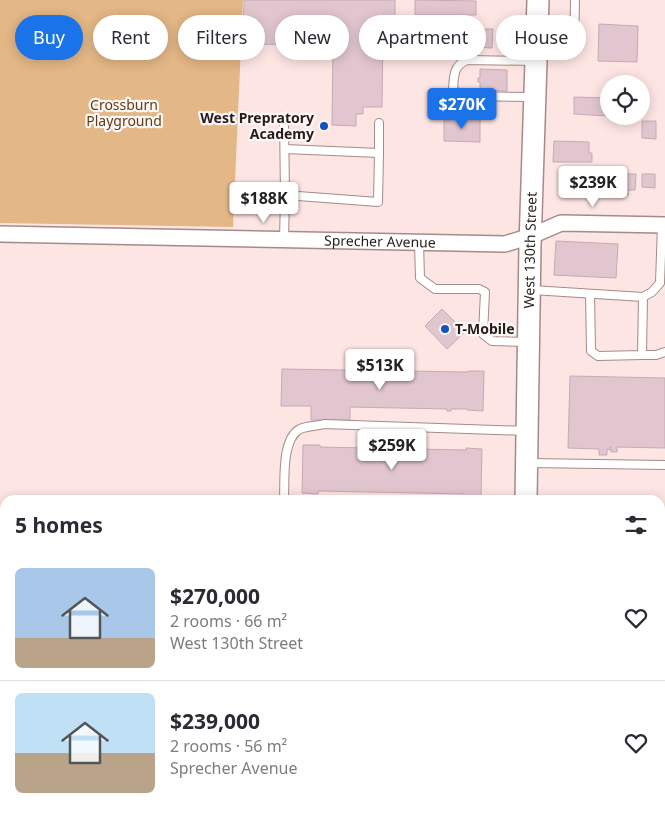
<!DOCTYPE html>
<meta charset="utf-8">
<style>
:root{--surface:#fff;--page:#f2f2f3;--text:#2b2b33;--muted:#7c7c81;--line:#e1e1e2;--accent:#1a73e8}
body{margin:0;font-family:"Noto Sans",sans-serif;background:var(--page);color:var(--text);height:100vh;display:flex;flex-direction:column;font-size:19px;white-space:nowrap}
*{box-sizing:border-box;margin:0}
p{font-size:16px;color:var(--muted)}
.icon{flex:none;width:28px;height:28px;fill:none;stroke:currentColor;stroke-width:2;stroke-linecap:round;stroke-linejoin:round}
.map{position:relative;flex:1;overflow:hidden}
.side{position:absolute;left:0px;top:495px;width:665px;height:320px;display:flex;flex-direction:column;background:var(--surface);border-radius:15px 15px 0 0;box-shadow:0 2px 12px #0003}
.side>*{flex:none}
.top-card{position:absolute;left:15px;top:15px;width:635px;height:45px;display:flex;gap:10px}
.fabs{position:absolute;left:600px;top:75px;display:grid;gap:10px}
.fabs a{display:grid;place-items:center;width:50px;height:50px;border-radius:50%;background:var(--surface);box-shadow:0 2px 12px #0003;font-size:25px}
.price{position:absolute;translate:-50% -42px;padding:0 11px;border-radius:5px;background:#fff;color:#222;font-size:16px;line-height:32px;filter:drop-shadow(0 1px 2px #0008)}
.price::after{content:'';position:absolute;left:50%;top:30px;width:15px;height:11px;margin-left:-8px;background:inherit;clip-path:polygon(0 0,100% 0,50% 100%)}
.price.on{background:var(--accent);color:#fff}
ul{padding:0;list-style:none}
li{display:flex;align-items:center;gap:15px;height:125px;padding:0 15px}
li+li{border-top:1px solid var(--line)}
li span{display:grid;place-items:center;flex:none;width:140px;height:100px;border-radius:8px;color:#555}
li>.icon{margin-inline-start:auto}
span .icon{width:60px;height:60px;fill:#fffc;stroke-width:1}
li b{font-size:21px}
h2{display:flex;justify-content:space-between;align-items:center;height:60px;padding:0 15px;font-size:21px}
.tag{padding:0 18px;border-radius:22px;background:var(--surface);box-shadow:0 2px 12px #0003;font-size:18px;line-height:45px}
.tag.on{background:var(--accent);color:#fff}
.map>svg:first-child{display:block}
</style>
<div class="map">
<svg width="665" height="815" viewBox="0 0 665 815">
<rect width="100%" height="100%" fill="#fde5e3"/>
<!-- green -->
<g fill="#e3b786">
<path d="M0,0H243L233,227L0,223Z"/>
<path d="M660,750H665V815H557V810H660Z"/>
</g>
<!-- building -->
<g fill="#e2c6cf" stroke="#c6aab3">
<path d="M244,0H395V25H383L382,107H363V114H356V126L332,125L333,45L243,44Z"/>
<path d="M415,0L476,1V15H415Z"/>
<rect x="414" y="17" width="17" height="15"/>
<path d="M599,24L638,26L637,62L598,61Z"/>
<path d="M465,29H493L492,48L475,47V49H470V47H464Z"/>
<path d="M480,69L507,70V91L480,90V82H478V78H480Z"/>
<path d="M574,97L609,98V116L574,114Z"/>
<path d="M457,118L480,119V142L444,141V119H457Z"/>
<path d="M642,121H656V139L642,138Z"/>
<path d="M554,141L589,142V153H592V162H553Z"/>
<path d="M595,174H636L635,190H628V195H595Z"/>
<path d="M642,174H655V188L642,187Z"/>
<path d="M556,241L618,244L616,278L554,275Z"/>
<path d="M442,309L465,332L447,349L425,326Z"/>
<path d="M282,369L468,372V371H484L483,411L467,410V409H451V411H447V409L350,407V420H311V406H281Z"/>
<path d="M570,376L665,378V448L617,447V452H611V447H610V450L607,449V455H599V449L568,448Z"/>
<path d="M303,445H320V447L466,450V448L482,449L481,497L464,496V494L318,491V494L302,493Z"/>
</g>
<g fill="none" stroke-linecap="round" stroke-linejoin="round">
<!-- service casing -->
<g stroke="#a68a89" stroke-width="10">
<g id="service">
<path d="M574,50L575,0"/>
<path d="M533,97L464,96L453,90C454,76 453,66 467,60L535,61"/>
<path d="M379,123V153"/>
<path d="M285,149L379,153L378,202L285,195"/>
<path d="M284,240L285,195L284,120"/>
<path d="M419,242L420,278L435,289H479L485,292L483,334L492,341L526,342"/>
<path d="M532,290L643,297L652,292L660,283L662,225"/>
<path d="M590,294L591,351L598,356L642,355L643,297"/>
<path d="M642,355H656L665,352"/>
<path d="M529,463L665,465"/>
<path d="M284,500C285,481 281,439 300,429C307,426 317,426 324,424L527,431"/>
<path d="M660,524H665"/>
<path d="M0,571H5"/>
<path d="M0,616H5"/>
</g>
</g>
<!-- minor casing -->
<g stroke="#a68a89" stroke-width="18">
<g id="minor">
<path id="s1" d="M0,234L505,244L531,236L561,223L665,225"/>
<path d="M0,526H5"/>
</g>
</g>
<!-- secondary casing -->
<g stroke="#a68a89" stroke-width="24">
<g id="secondary">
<path id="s2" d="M526,500L530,245L538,0"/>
<path d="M517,815V810"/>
</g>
</g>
<!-- service -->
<use href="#service" stroke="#fff" stroke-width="8"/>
<!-- minor -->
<use href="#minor" stroke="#fff" stroke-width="15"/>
<!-- secondary -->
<use href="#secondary" stroke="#fff" stroke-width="21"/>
<!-- rail -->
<g stroke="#5c4d4d" stroke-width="4" stroke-dasharray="6 6" stroke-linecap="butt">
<path d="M0,766L5,767"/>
<path d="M0,777H5"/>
<path d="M660,780H665"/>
<path d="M660,790H665"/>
</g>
</g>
<!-- markers -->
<g fill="#1353be" stroke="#fdf7f6" stroke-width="2">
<circle cx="324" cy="126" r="5"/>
<circle cx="445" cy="329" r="5"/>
</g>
<g text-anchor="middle" stroke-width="4.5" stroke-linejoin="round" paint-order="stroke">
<!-- park labels -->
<g font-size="14" fill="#5e3d14" stroke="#fdf7f6">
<text x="124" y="110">Crossburn<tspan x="124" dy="16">Playground</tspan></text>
</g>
<!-- poi labels -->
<g font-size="14" font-weight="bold" fill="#271c1c" stroke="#fdf7f6" text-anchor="end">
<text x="314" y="123">West Prepratory<tspan x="314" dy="16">Academy</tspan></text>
<text x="455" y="334" text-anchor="start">T-Mobile</text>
</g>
<!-- street labels -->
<g font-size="14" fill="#271c1c" stroke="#fdf7f6">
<text dy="5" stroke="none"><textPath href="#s1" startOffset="380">Sprecher Avenue</textPath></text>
<text dy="5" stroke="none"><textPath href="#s2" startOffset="250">West 130th Street</textPath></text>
</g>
</g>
</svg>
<div class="fabs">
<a><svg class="icon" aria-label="locate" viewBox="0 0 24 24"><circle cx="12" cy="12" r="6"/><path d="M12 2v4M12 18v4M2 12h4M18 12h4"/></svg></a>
</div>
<b class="price on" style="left:462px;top:130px">$270K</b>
<b class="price" style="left:593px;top:208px">$239K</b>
<b class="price" style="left:264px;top:224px">$188K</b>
<b class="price" style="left:380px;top:391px">$513K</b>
<b class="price" style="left:392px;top:471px">$259K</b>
<div class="top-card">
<a class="tag on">Buy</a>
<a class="tag">Rent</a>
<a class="tag">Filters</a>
<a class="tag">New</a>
<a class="tag">Apartment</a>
<a class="tag">House</a>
</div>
<section class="side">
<h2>5 homes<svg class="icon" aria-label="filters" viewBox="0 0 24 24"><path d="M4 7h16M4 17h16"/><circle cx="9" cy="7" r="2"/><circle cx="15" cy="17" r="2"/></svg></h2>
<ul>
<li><span style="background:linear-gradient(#a9c7e8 70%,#b9a48a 0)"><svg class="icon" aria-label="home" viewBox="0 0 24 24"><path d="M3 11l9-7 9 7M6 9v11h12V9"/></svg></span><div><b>$270,000</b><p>2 rooms · 66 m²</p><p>West 130th Street</p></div><svg class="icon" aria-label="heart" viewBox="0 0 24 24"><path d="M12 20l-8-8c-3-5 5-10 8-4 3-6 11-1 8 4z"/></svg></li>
<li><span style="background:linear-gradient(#bfe0f5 60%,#b9a48a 0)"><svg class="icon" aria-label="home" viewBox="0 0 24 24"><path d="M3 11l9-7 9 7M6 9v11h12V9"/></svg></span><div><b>$239,000</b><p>2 rooms · 56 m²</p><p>Sprecher Avenue</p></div><svg class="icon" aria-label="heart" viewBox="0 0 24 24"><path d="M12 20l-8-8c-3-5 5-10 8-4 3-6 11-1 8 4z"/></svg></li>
</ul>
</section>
</div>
